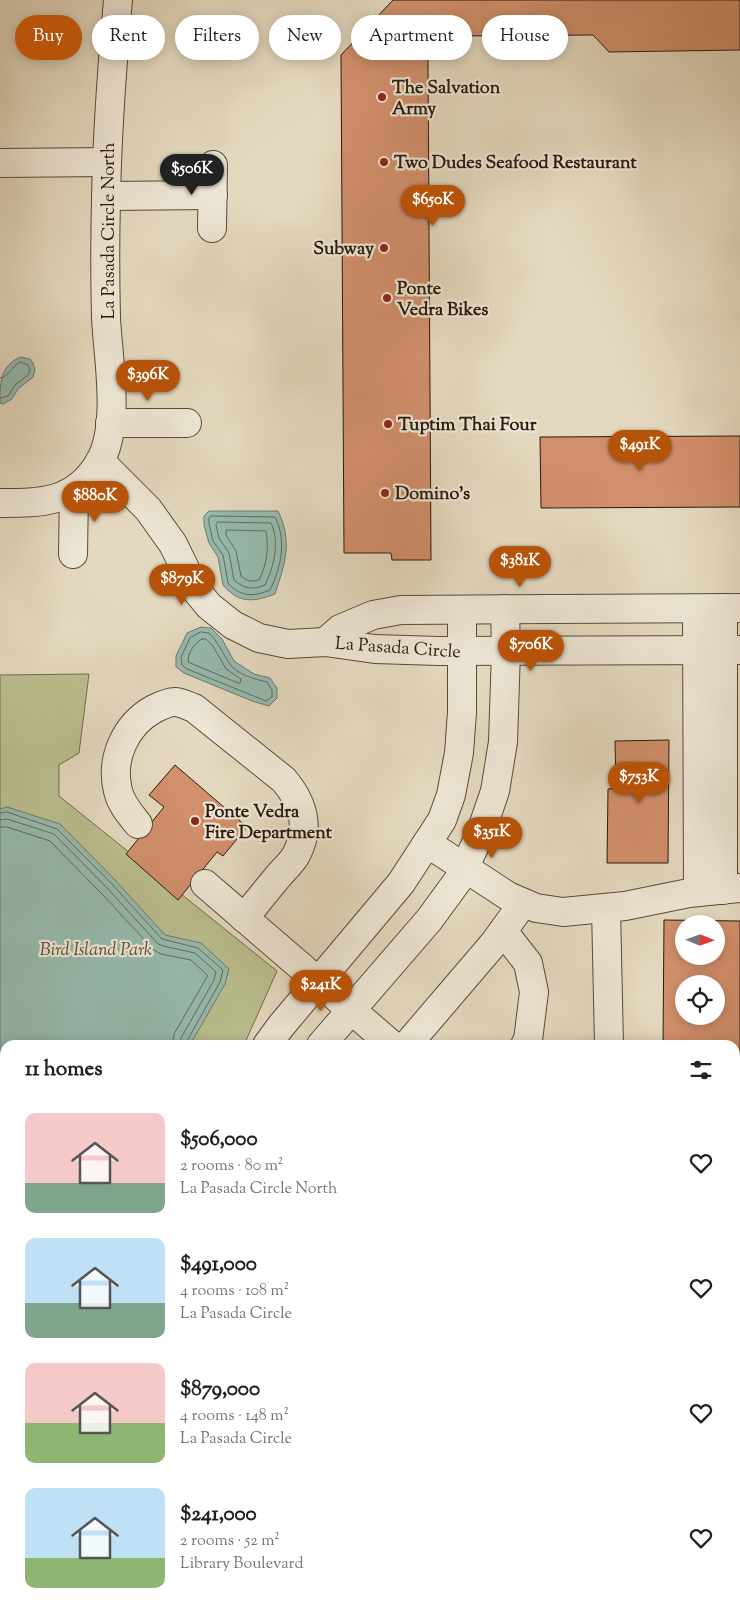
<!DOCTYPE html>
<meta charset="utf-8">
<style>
:root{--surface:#fff;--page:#f2f2f2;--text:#202124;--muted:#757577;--accent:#b45309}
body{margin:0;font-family:"Sorts Mill Goudy",serif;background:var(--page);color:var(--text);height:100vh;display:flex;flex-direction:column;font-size:19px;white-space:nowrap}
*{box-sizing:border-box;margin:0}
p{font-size:16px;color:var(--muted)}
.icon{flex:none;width:28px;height:28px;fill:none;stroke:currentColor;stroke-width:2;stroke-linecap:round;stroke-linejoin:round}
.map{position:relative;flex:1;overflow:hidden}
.side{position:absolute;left:0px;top:1040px;width:740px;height:570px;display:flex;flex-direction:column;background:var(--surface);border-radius:15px 15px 0 0;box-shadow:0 2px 12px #0003}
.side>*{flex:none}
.hud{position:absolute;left:15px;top:15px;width:710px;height:45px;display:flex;gap:10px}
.needle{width:32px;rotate:91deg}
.fabs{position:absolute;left:675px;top:915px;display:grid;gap:10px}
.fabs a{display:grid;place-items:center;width:50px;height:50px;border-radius:50%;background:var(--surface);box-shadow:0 2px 12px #0003;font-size:25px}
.price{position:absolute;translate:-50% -42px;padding:0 11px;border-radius:18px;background:var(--accent);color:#fff;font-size:16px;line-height:32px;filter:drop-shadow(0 1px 2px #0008)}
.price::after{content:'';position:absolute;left:50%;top:30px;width:15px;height:11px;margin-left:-8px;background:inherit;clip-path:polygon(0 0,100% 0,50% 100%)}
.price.active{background:#222;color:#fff}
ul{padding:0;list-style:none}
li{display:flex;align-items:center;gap:15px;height:125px;padding:0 25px}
li span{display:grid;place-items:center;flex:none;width:140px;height:100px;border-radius:10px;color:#555}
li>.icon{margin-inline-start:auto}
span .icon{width:60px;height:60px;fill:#fffc;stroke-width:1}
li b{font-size:21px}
h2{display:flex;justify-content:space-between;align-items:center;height:60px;padding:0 25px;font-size:21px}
.tag{padding:0 18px;border-radius:22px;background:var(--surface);box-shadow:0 2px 12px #0003;font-size:18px;line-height:45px}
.tag.active{background:var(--accent);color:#fff}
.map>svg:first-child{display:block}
</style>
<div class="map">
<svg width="740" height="1610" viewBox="0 0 740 1610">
<rect width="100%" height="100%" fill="#e4d9bf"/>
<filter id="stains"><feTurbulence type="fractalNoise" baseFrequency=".004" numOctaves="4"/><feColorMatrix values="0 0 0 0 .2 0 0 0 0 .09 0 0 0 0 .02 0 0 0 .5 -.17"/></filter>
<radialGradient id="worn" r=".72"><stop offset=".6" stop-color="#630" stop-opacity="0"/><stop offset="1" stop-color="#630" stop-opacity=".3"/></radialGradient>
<!-- green -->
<path fill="#babe8e" stroke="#726c4e" d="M89,674L79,753L59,765V796L277,971L244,1045H5V1120L0,1121V675Z"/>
<!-- water -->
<g fill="#96baae" stroke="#6a7a6e">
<path d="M20,357L30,359L33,363L35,370L33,377L18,389L12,399L3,404L0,403C0,382 0,367 20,357Z"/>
<path d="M209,511H278C293,542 285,563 275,594C254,602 239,604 223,585L218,557L209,543L204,525V516Z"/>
<path d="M201,627L211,628L222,639L234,661L254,674L270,678L277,688V698L269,706L252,701L184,673L176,667V656L187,633Z"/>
<path d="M7,807L60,824L116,881L165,935L201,943L229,969L225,984L190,1045H5V1098L0,1099V809Z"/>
</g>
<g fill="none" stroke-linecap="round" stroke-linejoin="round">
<!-- shore -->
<g stroke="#606a5e" stroke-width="1">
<path d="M0,378C9,377 12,365 21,362L28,365L30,370L28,375L15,385L8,396L0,398"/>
<path d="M212,516L275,517C287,540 281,568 270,590C254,597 240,597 228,583L223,555L213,541L209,524V518Z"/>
<path d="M218,522L271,523C280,543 274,566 265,585C253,590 244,589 234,580L229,553L219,538L216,525Z"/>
<path d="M228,530L266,531C269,548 267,564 259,580C252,582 247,581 241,576L236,551L226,535V531Z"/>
<path d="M201,632L209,633C218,642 222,652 229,663C237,675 255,679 267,682L272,690V697L266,701L187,669L182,665L181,657L190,638Z"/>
<path d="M202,639H206L213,646L226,669L241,679L240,683H238L188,662C188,653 194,643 202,639Z"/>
<path d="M0,813L7,812L57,829L112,884L162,939L198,948L223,970L220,982L187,1041L186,1045"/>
<path d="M0,820L7,819L54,834L108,889L158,944L163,946L195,953L216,972L214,980L181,1038L180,1045"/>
<path d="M0,827H7L50,841L102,894L154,950L161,954L191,960L207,975V977L174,1034L172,1045"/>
</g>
</g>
<!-- building -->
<g fill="#d18f6b" stroke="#291a0d" fill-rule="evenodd">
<path d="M393,0H740V50L609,52L593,35L452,36L428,60L431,560H392L391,553H344L341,55Z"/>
<path d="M740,436V507L541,508L540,437Z"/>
<path d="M669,740L668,863H607L608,789L616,788L615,741Z"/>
<path d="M175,765L247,827L223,856L217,852L178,900L126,854L164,807L149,795Z"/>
<path d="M664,920L740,921V1077H735V1045H663ZM684,924H716V956H684ZM684,984H716V1016H684Z"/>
</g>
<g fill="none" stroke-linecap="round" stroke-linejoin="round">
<!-- minor casing -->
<g stroke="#584a3a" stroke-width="30">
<g id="minor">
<path d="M0,163L107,162"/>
<path d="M106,196L213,195"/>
<path d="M212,228L213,165"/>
<path d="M110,423H187"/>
<path d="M100,461L148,509L173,544L195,589L209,606L233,625L259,638L288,644L325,642L375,649L439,651L740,650"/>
<path d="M0,503C42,503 75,503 99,463C121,427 108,359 106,318C105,279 105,239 106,200C107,133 112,67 118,0"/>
<path d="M73,554L74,491"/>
<path d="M723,608V890"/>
<path d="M697,609L698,892"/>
<path d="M325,642L340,629L373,615L401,610L740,608"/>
<path d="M138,824C130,814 121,804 118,791C110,759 125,725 154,709C160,706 168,702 175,702C181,702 188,706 194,708L284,780C303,803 311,827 296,855C291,864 282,871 276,879C265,892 255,905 244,918"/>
<path d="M427,843L508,896L536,908L563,912L625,906L689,893L740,888"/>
<path d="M205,884L392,1045"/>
<path d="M606,908L609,1045"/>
<path d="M503,931L528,963L534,992L528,1040L525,1045"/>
<path d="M267,1045L281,1026L401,883L442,820L451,795L459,753L462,712V610"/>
<path d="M321,1045L429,920L459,879L480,835L495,791L503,742L506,651L505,609"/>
<path d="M407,1045L495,942L523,903"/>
<path d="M735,1113L740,1112"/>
<path d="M0,1156L5,1154"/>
<path d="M0,1261L5,1260"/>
</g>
</g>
<!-- major casing -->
<g stroke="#291a0d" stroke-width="30">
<g id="major">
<path d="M735,1246L740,1244"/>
<path d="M735,1328L740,1327"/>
<path d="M0,1456L5,1455"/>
<path d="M0,1534L5,1532"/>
</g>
</g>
<!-- minor -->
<use href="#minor" stroke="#ede6d5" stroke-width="28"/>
<!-- major -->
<use href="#major" stroke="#e2bc80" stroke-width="28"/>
</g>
<!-- markers -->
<g fill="#8f2418" stroke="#ede6d5" stroke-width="2">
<circle cx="382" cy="97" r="5"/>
<circle cx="384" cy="162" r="5"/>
<circle cx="384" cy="248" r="5"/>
<circle cx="387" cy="298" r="5"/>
<circle cx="388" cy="424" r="5"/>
<circle cx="385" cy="493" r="5"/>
<circle cx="195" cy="821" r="5"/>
</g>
<g text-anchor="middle" stroke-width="4.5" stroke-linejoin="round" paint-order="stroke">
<!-- poi labels -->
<g font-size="18" font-weight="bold" fill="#291a0d" stroke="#ede6d5" text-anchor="start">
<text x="392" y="93">The Salvation<tspan x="392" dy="21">Army</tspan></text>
<text x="394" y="168">Two Dudes Seafood Restaurant</text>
<text x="374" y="254" text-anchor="end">Subway</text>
<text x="397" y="294">Ponte<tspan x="397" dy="21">Vedra Bikes</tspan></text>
<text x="398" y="430">Tuptim Thai Four</text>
<text x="395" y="499">Domino's</text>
<text x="205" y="817">Ponte Vedra<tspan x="205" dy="21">Fire Department</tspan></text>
</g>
<!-- street labels -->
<g font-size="18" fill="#291a0d" stroke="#ede6d5">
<text transform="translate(108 231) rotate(-90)" y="6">La Pasada Circle North</text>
<text transform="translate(398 647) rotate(4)" y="6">La Pasada Circle</text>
</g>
<!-- park labels -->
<g font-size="18" font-style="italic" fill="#544b34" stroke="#ede6d5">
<text x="96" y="955">Bird Island Park</text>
</g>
</g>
<rect width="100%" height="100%" filter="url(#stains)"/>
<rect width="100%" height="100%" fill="url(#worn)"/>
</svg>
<div class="fabs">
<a><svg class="needle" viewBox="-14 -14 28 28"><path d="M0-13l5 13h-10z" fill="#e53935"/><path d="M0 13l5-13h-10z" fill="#757577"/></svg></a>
<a><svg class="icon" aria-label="locate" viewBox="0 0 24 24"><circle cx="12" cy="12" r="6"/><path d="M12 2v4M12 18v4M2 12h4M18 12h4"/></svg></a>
</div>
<b class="price active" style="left:192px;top:196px">$506K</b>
<b class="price" style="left:433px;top:227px">$650K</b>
<b class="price" style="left:148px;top:402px">$396K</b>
<b class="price" style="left:640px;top:472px">$491K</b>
<b class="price" style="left:95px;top:523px">$880K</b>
<b class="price" style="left:520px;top:588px">$381K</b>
<b class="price" style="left:182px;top:606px">$879K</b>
<b class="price" style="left:531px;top:672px">$706K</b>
<b class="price" style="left:639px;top:804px">$753K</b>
<b class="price" style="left:492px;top:859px">$351K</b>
<b class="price" style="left:321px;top:1012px">$241K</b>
<div class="hud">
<a class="tag active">Buy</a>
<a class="tag">Rent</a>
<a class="tag">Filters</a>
<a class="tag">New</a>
<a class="tag">Apartment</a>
<a class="tag">House</a>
</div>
<section class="side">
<h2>11 homes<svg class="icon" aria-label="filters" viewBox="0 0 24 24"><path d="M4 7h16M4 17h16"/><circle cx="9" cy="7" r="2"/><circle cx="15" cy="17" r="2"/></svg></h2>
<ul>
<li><span style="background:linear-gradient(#f6c9c9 70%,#7fa58c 0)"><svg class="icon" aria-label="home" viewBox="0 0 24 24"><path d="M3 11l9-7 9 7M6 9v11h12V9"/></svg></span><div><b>$506,000</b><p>2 rooms · 80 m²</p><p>La Pasada Circle North</p></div><svg class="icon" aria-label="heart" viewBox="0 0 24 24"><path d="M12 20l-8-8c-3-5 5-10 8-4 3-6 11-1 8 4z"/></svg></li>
<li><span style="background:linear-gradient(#bfe0f5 65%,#7fa58c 0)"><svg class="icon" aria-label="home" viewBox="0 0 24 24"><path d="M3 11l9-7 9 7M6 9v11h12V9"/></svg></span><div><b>$491,000</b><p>4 rooms · 108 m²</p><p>La Pasada Circle</p></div><svg class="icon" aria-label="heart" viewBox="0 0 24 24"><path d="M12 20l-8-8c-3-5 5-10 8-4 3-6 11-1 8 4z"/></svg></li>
<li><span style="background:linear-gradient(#f6c9c9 60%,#8fb573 0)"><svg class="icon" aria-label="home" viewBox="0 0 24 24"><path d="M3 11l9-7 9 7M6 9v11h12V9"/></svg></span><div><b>$879,000</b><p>4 rooms · 148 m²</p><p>La Pasada Circle</p></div><svg class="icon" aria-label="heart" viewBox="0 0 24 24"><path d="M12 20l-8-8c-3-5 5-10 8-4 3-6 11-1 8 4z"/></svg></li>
<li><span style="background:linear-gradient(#bfe0f5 70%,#8fb573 0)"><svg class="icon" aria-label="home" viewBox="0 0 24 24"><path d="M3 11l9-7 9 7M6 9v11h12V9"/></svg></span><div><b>$241,000</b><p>2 rooms · 52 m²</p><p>Library Boulevard</p></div><svg class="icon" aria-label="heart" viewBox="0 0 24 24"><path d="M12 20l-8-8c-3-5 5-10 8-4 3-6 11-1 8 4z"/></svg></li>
</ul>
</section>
</div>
